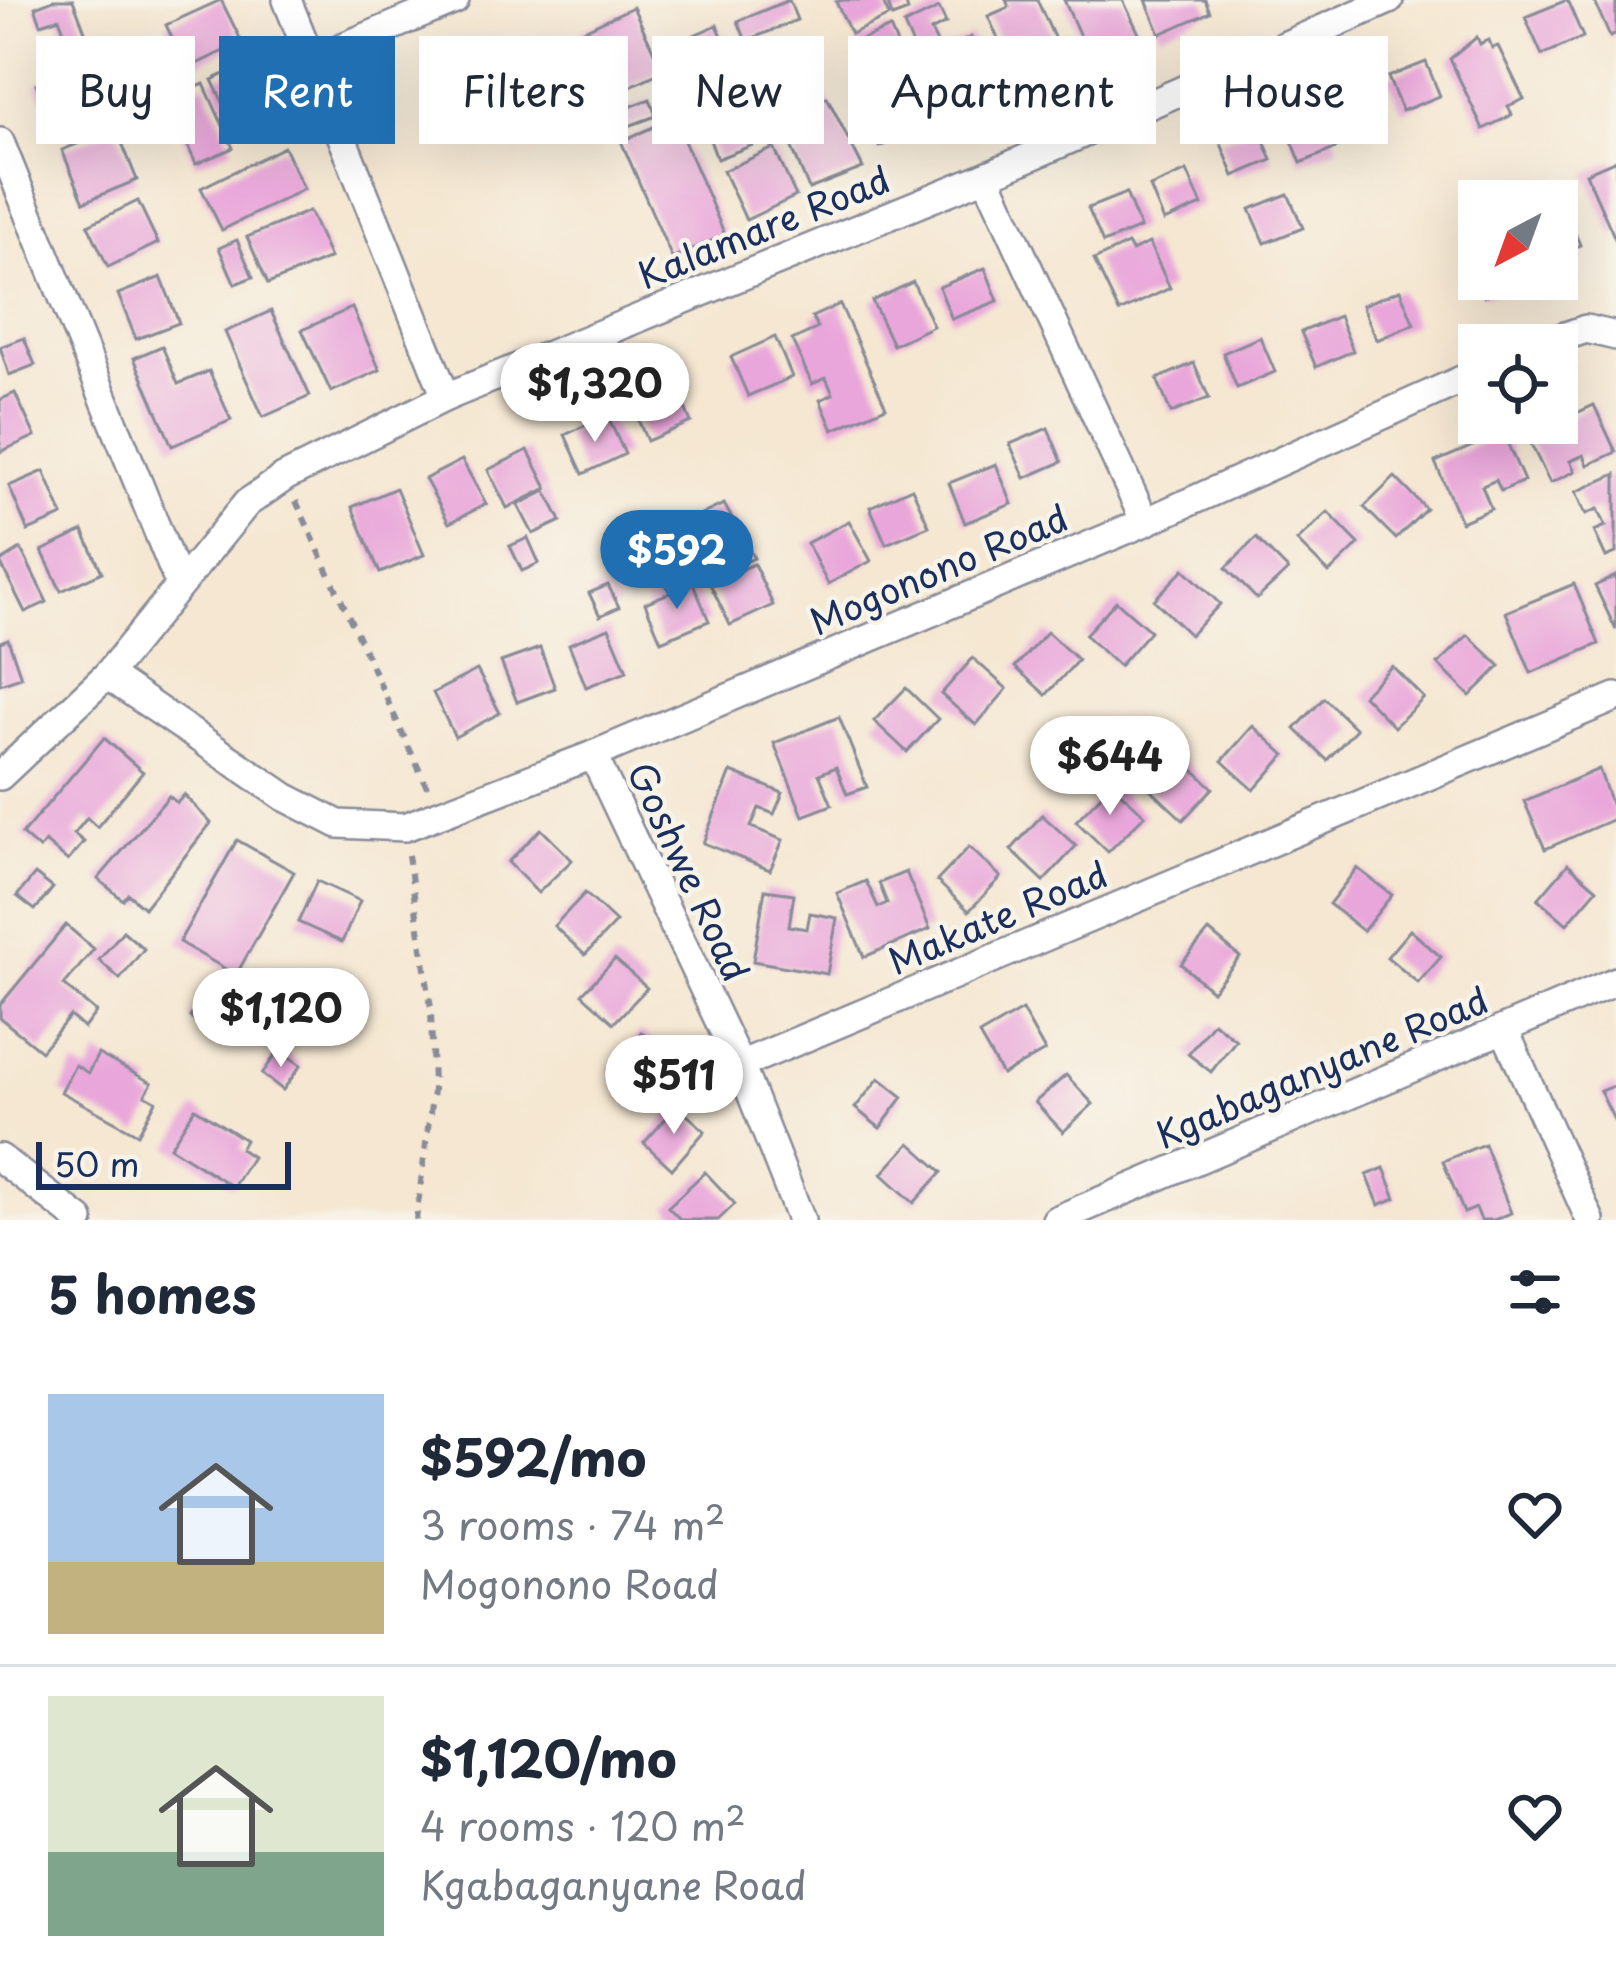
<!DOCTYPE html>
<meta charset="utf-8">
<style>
:root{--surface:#fff;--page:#f6f6f7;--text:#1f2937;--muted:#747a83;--line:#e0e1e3;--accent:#1f6fb2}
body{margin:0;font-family:"Playpen Sans",sans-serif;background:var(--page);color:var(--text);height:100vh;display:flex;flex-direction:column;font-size:45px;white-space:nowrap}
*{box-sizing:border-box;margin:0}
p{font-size:39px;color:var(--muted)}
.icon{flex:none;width:66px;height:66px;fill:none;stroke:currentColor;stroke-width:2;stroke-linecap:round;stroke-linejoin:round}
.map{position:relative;height:1220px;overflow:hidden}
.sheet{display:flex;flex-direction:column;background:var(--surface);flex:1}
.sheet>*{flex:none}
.top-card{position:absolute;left:36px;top:36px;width:1545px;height:108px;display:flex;gap:24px}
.needle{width:78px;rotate:221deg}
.tools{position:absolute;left:1458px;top:180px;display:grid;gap:24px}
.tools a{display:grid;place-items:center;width:120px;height:120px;border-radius:0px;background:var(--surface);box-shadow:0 12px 48px #0002;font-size:60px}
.scale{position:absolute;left:36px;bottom:30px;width:255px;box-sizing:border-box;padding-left:12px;border:6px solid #1b2f5e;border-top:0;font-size:33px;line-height:42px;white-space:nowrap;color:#1b2f5e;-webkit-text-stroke:9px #f7f3e8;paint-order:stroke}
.price{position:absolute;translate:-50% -102px;padding:0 27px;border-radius:42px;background:#fff;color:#222;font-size:39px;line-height:78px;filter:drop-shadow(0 3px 6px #0008)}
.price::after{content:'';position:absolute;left:50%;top:72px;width:36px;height:27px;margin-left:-18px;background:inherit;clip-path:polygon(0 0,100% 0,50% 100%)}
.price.on{background:var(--accent);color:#fff}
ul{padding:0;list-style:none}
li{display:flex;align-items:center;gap:36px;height:300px;padding:0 48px}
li+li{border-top:3px solid var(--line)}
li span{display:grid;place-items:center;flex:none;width:336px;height:240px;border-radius:0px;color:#555}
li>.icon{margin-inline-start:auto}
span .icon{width:144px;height:144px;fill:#fffc;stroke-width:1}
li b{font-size:51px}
h2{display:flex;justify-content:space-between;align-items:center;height:144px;padding:0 48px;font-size:51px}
.pill{padding:0 42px;border-radius:0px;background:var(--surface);box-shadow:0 12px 48px #0002;font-size:42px;line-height:108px}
.pill.on{background:var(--accent);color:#fff}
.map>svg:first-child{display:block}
</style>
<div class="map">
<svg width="1616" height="1220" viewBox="0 0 1616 1220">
<rect width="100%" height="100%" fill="#f7f3e8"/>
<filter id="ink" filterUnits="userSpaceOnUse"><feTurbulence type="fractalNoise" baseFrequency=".00833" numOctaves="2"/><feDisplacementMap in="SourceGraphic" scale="24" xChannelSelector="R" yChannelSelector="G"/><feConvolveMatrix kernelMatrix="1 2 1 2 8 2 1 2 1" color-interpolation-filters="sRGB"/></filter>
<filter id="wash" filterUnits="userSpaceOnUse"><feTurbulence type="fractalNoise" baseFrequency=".004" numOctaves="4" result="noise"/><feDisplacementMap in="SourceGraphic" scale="48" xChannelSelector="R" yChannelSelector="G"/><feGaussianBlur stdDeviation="2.7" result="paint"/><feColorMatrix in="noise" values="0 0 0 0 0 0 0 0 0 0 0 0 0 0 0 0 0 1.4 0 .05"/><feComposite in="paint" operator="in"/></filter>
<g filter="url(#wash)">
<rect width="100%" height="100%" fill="#f5e7d2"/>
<g id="blocks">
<!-- building -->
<g fill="#e9a6da">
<path d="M53,0H73L86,34L68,41L59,18L41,24L35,7Z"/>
<path d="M221,0L242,42L159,82L145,53L173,40L166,25Z"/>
<path d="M789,0L797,20L746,41L738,21Z"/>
<path d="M842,0H882L889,16L851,34L836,2Z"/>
<path d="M887,0H905L908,11L892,17Z"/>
<path d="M1006,0H1037L1068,68L1021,90L988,16L1009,7Z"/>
<path d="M1064,0H1123L1142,40L1092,63Z"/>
<path d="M1146,0H1205L1210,12L1160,34Z"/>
<path d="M1567,0L1583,37L1542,55L1525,17Z"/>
<path d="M1594,0H1616V34L1610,37Z"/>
<path d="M633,7L663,71L611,95L580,32Z"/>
<path d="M939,8L946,23L931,31L939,47L918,57L904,25Z"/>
<path d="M717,25L727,47L676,69L667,47Z"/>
<path d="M890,28L899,49L866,64L856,42Z"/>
<path d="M971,37L999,100L949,122L920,60Z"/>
<path d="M1477,37L1480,44L1489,40L1492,48L1498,46L1524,99L1508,106L1512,115L1483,129L1450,59Z"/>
<path d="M782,43L788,59L755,70L749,54Z"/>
<path d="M732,47L741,69L703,83Z"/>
<path d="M104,52L123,92L55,124L36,84Z"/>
<path d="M1127,57L1133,71L1116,79L1110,64Z"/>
<path d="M252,61L271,103L232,121L212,80Z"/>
<path d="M1426,62L1440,96L1402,111L1388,77Z"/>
<path d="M904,75L926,127L879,147L862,108L870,105L864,92Z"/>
<path d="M204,84L233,148L196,164L167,100Z"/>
<path d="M827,97L863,168L809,189L779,116Z"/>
<path d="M650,99L656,116L615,131L609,115Z"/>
<path d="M752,104L766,140L717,159L710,140L736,129L730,113Z"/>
<path d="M1325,113L1339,147L1301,163L1287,128Z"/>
<path d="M674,118L725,235L672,258L621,141Z"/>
<path d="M1257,125L1272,160L1234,176L1220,141Z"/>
<path d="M116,128L137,180L84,202L62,150Z"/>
<path d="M284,147L304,189L222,230L201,188Z"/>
<path d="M774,148L796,196L746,220L723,171Z"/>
<path d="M1616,160V241L1586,173Z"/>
<path d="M1187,171L1202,205L1164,221L1150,187Z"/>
<path d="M1126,193L1140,228L1103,243L1088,208Z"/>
<path d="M1288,194L1303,228L1265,243L1250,209Z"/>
<path d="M138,201L158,243L108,267L88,225Z"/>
<path d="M309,211L330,258L268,284L247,237Z"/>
<path d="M1566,211L1580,245L1557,255V215Z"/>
<path d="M237,240L253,277L235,284L219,248Z"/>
<path d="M1149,243L1170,288L1119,312L1094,260L1128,244L1132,251Z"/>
<path d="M1479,258V279H1525L1484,296L1469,262Z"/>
<path d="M985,268L998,301L952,319L939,287Z"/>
<path d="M161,277L179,323L136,339L118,294Z"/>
<path d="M913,282L933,326L893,345L872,301Z"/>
<path d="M1400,290L1414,324L1377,340L1362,305Z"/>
<path d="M840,304L886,407L833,430L820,400L833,394L826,378L812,384L792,340L818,328L812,317Z"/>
<path d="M352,308L380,370L331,392L302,330Z"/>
<path d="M271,311L310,396L263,417L225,332Z"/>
<path d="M1339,316L1353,351L1316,367L1301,332Z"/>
<path d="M775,337L792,377L748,396L731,357Z"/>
<path d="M1260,337L1275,372L1237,388L1223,353Z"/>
<path d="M24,338L35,365L9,375L0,347Z"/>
<path d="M162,346L178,384L209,371L231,420L172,446L134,358Z"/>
<path d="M1194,363L1209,398L1171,413L1157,379Z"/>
<path d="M673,379L691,422L647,441L629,398Z"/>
<path d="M15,393L35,436L0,452V400Z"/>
<path d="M1594,405L1616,452L1588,465L1584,455L1570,461L1575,471L1550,483L1527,436Z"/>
<path d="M607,415L625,454L583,474L565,435Z"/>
<path d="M1048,428L1062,462L1025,478L1010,444Z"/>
<path d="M1503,433L1524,481L1501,491L1496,480L1482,486L1491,509L1461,522L1435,462Z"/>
<path d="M528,450L547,488L507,508L488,470Z"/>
<path d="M462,460L486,504L449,523L425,479Z"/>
<path d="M996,464L1012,504L965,523L949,483Z"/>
<path d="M44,471L63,516L28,531L9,486Z"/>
<path d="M1616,474V553L1606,557L1594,531L1606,526L1598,509L1586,514L1576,492Z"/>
<path d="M1395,477L1426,509L1396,539L1364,507Z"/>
<path d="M396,488L424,555L380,573L352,507Z"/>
<path d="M912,488L929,526L886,544L870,507Z"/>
<path d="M546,491L561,521L533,534L518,505Z"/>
<path d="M724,504L754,558L707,579L681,524Z"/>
<path d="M1328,512L1359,544L1329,573L1297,541Z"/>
<path d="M849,521L871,561L828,584L807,543Z"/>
<path d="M83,531L102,572L61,591L42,551Z"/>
<path d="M528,538L539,563L522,571L510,546Z"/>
<path d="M1256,538L1288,570L1257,599L1226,568Z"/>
<path d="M21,549L47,602L25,612L0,562Z"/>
<path d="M754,564L773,605L730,625L710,584Z"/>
<path d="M1184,569L1220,604L1190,635L1154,600Z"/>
<path d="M1616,576V630L1595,586Z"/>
<path d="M693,583L709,621L661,641L645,603Z"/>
<path d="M1574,584L1599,644L1531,673L1506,612Z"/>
<path d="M608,585L619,607L600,616L589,593Z"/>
<path d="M1116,601L1150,631L1119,666L1085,635Z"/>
<path d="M609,628L627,671L586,687L569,644Z"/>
<path d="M1047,632L1078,660L1046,695L1015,667Z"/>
<path d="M1468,635L1500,666L1470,696L1438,664Z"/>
<path d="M8,639L21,677L0,684V642Z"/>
<path d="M540,648L555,688L517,702L501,662Z"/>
<path d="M973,658L1007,689L976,725L941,694Z"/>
<path d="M1392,666L1424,698L1394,727L1363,695Z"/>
<path d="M477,670L500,713L455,737L433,693Z"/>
<path d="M906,688L938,719L907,752L874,721Z"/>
<path d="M1324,698L1356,729L1327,760L1295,729Z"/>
<path d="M839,717L867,787L847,794L836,767L819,774L832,805L803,816L774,743Z"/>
<path d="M1253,726L1285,755L1254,790L1222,761Z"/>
<path d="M104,738L143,772L97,827L87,818L74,834L84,842L68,861L45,842L39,849L22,834Z"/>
<path d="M1180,757L1213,788L1183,820L1150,789Z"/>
<path d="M1599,769L1616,818L1545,849L1524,801Z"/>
<path d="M731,772L783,793L774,814L759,808L751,827L783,840L770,870L703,843Z"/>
<path d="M1112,784L1145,815L1108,852L1076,821Z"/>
<path d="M184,795L211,823L144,908L128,894L123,900L98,879L169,796L177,803Z"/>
<path d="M1042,815L1076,846L1044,881L1011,850Z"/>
<path d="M541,829L572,860L538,893L508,862Z"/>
<path d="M237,840L294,872L236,975L179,942Z"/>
<path d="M969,847L1001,877L969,911L937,881Z"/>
<path d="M1568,864L1597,889L1567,924L1538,899Z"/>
<path d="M1357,868L1392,895L1363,931L1329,904Z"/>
<path d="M906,872L930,929L864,957L837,893L866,881L878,907L887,903L879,883Z"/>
<path d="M35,874L53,888L35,910L17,896Z"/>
<path d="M317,881L360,901L342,942L298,922Z"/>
<path d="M765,890L794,894L789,926L807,929L810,913L837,918L827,974L753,961Z"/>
<path d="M585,893L616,922L585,955L554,926Z"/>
<path d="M66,925L94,949L64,985L96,1012L84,1028L70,1016L41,1051L0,1018V1005Z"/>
<path d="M1410,930L1441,957L1418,983L1387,957Z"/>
<path d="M123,931L144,949L120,979L99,960Z"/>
<path d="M1209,931L1240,957L1212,991L1181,964Z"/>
<path d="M615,959L647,988L614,1023L582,994Z"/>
<path d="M284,989L327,1009L317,1032L274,1012Z"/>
<path d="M203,1001L217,1012L203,1030L190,1017Z"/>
<path d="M1022,1010L1045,1051L1002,1075L979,1035Z"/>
<path d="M1213,1022L1236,1040L1211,1072L1188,1054Z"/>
<path d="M641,1032L674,1059L642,1097L610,1069Z"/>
<path d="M279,1050L301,1065L283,1090L262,1074Z"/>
<path d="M98,1054L152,1083L145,1095L156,1101L138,1134L61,1092L75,1065L88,1073Z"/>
<path d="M1066,1075L1093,1104L1063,1132L1035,1102Z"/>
<path d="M879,1078L903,1097L880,1128L855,1108Z"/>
<path d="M1616,1085V1124L1600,1091Z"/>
<path d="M677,1106L705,1131L672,1169L644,1143Z"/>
<path d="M195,1108L245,1140L240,1149L252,1157L233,1187L170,1147Z"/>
<path d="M910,1143L942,1172L914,1203L882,1174Z"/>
<path d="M1484,1144L1511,1213L1494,1220H1481L1476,1208L1464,1213L1443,1161Z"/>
<path d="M1384,1168L1396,1198L1379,1205L1367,1175Z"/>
<path d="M705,1172L735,1204L718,1220H681L668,1207Z"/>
</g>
</g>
</g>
<g filter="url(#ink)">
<use href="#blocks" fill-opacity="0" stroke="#888b98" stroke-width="3"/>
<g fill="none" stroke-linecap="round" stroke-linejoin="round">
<!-- minor casing -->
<g stroke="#888b98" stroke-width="32">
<g id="minor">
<path d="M287,0L446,397"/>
<path d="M314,59L455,0"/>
<path d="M0,142L178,581"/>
<path d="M986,176L1145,522"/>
<path d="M1539,345L1586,329L1616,336"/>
<path d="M107,675L285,797L338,824L405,827L593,755L1145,522L1479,372"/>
<path d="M593,755L740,1065L801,1220"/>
<path d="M0,776L107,675L247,503L285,477L446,397L986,176L1389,0"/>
<path d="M1504,1029L1590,1220"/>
<path d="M740,1065L1616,697"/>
<path d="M0,1158L80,1220"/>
<path d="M1056,1220L1616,981"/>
</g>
</g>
<!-- path -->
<g stroke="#888b98" stroke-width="6" stroke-dasharray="9 9" stroke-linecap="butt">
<path d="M296,501L428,789"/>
<path d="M408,855L431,1008L433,1090L416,1220"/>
</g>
<!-- minor -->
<use href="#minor" stroke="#fff" stroke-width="27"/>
</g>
</g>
<g text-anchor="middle" stroke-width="9" stroke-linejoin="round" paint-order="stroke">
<!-- street labels -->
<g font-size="36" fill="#1b2f5e" stroke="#f7f3e8">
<text transform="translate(764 228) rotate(-22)" y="13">Kalamare Road</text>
<text transform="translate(939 570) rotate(-23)" y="13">Mogonono Road</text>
<text transform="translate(688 872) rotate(65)" y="13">Goshwe Road</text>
<text transform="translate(998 918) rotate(-23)" y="13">Makate Road</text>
<text transform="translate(1322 1068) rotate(-23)" y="13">Kgabaganyane Road</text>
</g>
</g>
</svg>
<div class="tools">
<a><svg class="needle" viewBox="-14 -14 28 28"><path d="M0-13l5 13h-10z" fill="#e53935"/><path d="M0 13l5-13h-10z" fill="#747a83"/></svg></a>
<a><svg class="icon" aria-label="locate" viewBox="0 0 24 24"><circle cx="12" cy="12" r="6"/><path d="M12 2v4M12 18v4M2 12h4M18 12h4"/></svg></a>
</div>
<div class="scale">50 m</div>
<b class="price" style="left:595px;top:445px">$1,320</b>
<b class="price on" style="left:677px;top:612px">$592</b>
<b class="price" style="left:1110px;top:818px">$644</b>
<b class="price" style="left:281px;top:1070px">$1,120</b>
<b class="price" style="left:674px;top:1137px">$511</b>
<div class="top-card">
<a class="pill">Buy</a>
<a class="pill on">Rent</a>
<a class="pill">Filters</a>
<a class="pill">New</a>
<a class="pill">Apartment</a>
<a class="pill">House</a>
</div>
</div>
<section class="sheet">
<h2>5 homes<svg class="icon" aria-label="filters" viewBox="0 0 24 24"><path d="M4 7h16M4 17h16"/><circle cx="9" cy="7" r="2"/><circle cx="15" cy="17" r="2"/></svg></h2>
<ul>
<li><span style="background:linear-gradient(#a9c7e8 70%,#c2b280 0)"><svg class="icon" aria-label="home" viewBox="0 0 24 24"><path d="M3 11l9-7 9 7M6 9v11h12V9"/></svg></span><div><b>$592/mo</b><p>3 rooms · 74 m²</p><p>Mogonono Road</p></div><svg class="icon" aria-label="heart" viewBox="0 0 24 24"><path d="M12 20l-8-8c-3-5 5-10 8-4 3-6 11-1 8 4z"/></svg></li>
<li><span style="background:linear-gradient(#dfe7d0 65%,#7fa58c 0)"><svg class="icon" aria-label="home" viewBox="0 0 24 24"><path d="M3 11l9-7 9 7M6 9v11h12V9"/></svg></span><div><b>$1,120/mo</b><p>4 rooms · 120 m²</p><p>Kgabaganyane Road</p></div><svg class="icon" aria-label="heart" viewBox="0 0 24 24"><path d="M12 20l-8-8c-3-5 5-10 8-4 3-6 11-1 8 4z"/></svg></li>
</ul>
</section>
